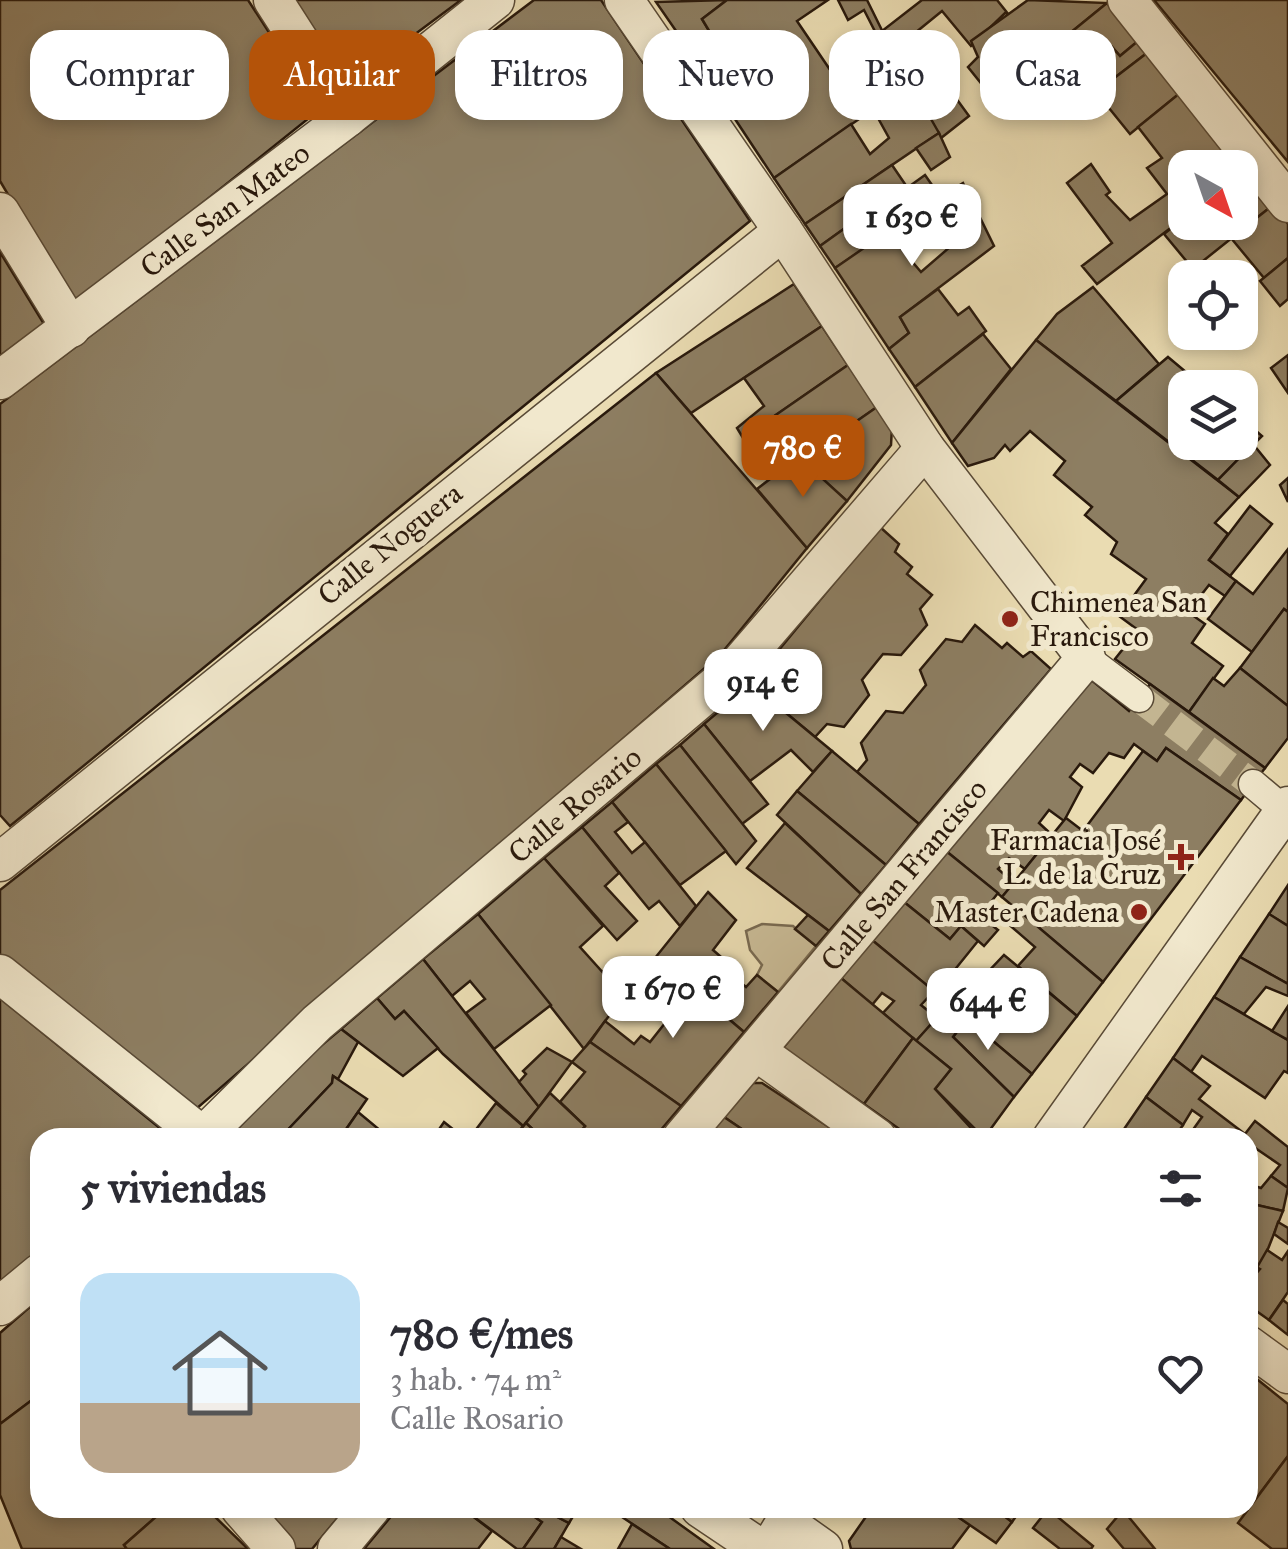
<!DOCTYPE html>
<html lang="es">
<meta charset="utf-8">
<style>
:root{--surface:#fff;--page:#f7f7f7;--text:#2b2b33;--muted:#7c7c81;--accent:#b45309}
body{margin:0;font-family:"IM FELL Great Primer",serif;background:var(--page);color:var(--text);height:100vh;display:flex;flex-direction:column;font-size:38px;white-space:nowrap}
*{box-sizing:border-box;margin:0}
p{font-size:32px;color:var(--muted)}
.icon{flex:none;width:55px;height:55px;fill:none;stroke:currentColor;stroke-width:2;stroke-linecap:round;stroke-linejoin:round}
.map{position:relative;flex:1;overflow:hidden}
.sheet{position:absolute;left:30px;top:1128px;width:1228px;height:390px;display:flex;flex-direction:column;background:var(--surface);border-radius:30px;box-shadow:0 5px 15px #0003}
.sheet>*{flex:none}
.guide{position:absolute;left:30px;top:30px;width:1230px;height:90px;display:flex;gap:20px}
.needle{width:65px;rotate:140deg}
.tools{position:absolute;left:1168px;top:150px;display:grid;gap:20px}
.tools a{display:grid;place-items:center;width:90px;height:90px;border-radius:20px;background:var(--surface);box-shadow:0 5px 15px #0003;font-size:50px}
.price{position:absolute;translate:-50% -85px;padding:0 22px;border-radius:20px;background:#fff;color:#222;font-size:32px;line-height:65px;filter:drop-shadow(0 2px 5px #0008)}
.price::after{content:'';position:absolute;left:50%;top:60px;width:30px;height:22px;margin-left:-15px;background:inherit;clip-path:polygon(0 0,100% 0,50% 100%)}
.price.active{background:var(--accent);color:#fff}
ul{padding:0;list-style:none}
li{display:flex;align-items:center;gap:30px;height:250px;padding:0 50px}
li span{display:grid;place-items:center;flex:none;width:280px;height:200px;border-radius:30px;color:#555}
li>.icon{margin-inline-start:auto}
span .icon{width:120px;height:120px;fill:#fffc;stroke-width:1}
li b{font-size:42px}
h2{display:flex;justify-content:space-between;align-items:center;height:120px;padding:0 50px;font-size:42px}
.tag{padding:0 35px;border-radius:30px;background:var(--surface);box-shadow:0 5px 15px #0003;font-size:35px;line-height:90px}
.tag.active{background:var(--accent);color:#fff}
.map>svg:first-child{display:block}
</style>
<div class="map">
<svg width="1288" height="1549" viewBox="0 0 1288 1549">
<rect width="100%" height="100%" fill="#eadcb2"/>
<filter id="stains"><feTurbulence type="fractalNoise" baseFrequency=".002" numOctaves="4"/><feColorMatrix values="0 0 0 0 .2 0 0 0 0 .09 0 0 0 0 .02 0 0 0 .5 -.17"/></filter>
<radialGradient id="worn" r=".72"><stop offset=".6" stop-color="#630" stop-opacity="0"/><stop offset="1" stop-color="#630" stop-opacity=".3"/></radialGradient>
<!-- green -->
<path fill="#c9bb96" stroke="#796a51" stroke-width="2.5" d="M762,924L793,926L816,946L778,992L757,975L762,965L750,950L746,931Z"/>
<!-- building -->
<g fill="#8d7e62" stroke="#29190c" stroke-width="2.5">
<path d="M0,0H248L319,110L74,306L0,181Z"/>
<path d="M291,0H461L348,84Z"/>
<path d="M534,0H601L750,221L10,826L0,815V404Z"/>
<path d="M727,0L702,19L714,39L692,54L656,2Z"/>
<path d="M727,0H828L797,21L862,117L774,178L692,54L714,39L702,19Z"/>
<path d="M838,0H867L910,87L905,90L864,10L848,20Z"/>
<path d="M922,0H997L1009,15L1005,13L971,46L942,11L915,33L943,68L938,73L934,68L910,87L882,31Z"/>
<path d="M1028,0L1107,3L992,97L968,67L978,57L971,41Z"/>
<path d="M1154,0H1288V162Z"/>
<path d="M1107,3L1138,41L1120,56L1112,47L1065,83L1052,68L1037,80L1027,68Z"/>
<path d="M1138,41L1147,53L1096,92L1078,71L1112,47L1120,56Z"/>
<path d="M1147,53L1180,93L1130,134L1096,92Z"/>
<path d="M934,68L969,116L941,138L912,86Z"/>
<path d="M912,86L939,133L805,224L774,178L851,124L870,154L889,138L873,109Z"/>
<path d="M1180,93L1240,168H1185V217L1097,284L1082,266L1112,243L1067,183L1091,164L1110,192L1106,195L1130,220L1167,194L1147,168L1162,158L1138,127Z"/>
<path d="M939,133L950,157L931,170L916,148Z"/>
<path d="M892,165L907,187L882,206L877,198L863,209L866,213L820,246L805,224Z"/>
<path d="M1240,168L1273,205L1193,269L1164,234L1185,217V222H1240Z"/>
<path d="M925,175L941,198L835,268L820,246L866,213L863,209L877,198L882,206Z"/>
<path d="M963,183L994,246L900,317L909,333L889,349L835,268L887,232L921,272L958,240L939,198Z"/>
<path d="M1273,205L1288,224V258L1264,278L1231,238Z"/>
<path d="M0,252L44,324L0,356Z"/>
<path d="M1288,258V299L1280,306L1260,281Z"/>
<path d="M794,284L822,326L691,413L656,373Z"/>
<path d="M1093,287L1159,364L1116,401L1036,340L1057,314Z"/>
<path d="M938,289L958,315L969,307L986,331L915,387L889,349L909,333L900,317Z"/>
<path d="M822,326L848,365L743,438L737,428L764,406L744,378Z"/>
<path d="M983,334L1011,369L952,443L915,387Z"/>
<path d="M1036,340L1239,497L1215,523L1228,534L1209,560L1236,581L1225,596L1209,585L1188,612L1205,624L1192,643L1223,666L1189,712L1115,659L1138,630L1119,616L1146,579L1111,554L1117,542L1085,515L1092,507L1054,475L1065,461L1030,431L1010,451L1005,445L994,458L968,466L952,443Z"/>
<path d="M1288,355V393L1271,368Z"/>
<path d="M1168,357L1205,388H1185V442H1240V417L1262,436L1218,480L1116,401Z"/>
<path d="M848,365L877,407L827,442L823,439L774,476L747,435Z"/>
<path d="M656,373L807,548L721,654L195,1110L0,959V890Z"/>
<path d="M877,407L892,427L891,445L847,501L813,471L836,452L827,442L850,426L857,428L854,423Z"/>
<path d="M1253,444L1270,465L1239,497L1218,480Z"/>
<path d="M799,457L847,501L807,548L757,489Z"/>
<path d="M1288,478V502L1280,485Z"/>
<path d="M1250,506L1272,524L1230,576L1209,560Z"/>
<path d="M880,527L899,544L895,552L912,567L907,574L932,595L920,609L927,625L901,655L883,654L862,680L869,695L844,727L827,724L815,737L751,684Z"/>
<path d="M1288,549V612L1284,609L1252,652L1208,619L1236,581L1253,594Z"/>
<path d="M1284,609L1288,612V706L1240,668Z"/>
<path d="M975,625L1002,648L1007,643L1023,657L1031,651L1051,669L919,824L857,772L867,760L861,743L886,711L903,713L926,685L920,670L946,639L962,642Z"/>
<path d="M1240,668L1288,706V738L1265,768L1189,712L1213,678L1224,686Z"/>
<path d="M1089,678L1129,711L1150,684L1265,768L1241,800L1166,748L1157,761L1134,744L1124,758L1109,753L1093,773L1080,764L1070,777L1082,787L1064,821L1049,810L1039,823L1052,835L1025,869L1009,858L998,869L1014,883L1002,897L946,851Z"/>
<path d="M751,684L832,751L813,772L791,750L750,781L704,724Z"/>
<path d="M704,724L768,804L742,824L680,745Z"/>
<path d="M680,745L756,841L736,864L656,764Z"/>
<path d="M1166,748L1241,800L1103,982L1002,897L1066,818L1083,831L1143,751L1157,761Z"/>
<path d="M832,751L919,824L886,865L797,791Z"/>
<path d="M656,764L726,851L680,885L612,802Z"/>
<path d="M797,791L886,865L861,894L777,815Z"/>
<path d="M612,802L628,822L615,832L632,853L645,842L696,906L680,926L659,901L649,909L582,827Z"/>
<path d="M785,823L861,894L829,931L747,868Z"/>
<path d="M582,827L619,873L605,886L637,921L617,940L544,858Z"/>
<path d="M946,851L998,893L980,916L998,930L984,946L961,926L950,939L904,902Z"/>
<path d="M544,858L603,926L580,947L624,996L584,1049L478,914Z"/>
<path d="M1288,885V926L1269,914Z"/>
<path d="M708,892L736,920L713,950L728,963L724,969L746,987L757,975L778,992L744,1032L724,1015L696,1005L680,992L686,985L655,958Z"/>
<path d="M904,902L950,939L961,926L978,941L936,993L872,940Z"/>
<path d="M1017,909L1103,982L1077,1016L1018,966L1035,947L1006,922Z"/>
<path d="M478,914L551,1005L494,1049L466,1013L485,999L470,981L452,996L423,959Z"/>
<path d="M1269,914L1288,926V984L1240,957Z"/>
<path d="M808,915L829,931L816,946L795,929Z"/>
<path d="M872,940L934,991L921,1005L937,1018L916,1041L883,1013L894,1001L882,993L872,1005L841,978Z"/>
<path d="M1004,955L1077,1016L1032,1074L936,993L949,977L979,997L993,980L985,975Z"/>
<path d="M1240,957L1288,984V996L1266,987L1244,1014L1214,997Z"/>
<path d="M655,958L686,985L680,992L696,1005L724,1015L744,1032L681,1106L590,1042L605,1021L634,1044L641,1036L650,1042L677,1008L641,977Z"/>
<path d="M423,959L539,1107L523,1126L443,1054L404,1011L395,1019L377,998Z"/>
<path d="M841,978L913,1038L864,1104L783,1048Z"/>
<path d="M1214,997L1288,1040V1073L1284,1071L1265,1098L1202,1056L1191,1072L1173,1058Z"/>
<path d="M0,998L172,1138H40V1251L0,1285Z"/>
<path d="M377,998L395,1019L404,1011L438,1048L403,1076L341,1029Z"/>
<path d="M949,1004L1032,1074L1014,1097L953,1037L959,1029L940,1014Z"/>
<path d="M1288,1006V1040L1272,1031Z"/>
<path d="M940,1014L959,1029L953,1037L1014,1097L984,1138L935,1089L951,1069L916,1041Z"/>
<path d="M341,1029L358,1042L338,1079L333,1076L332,1083L280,1138H229L292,1070Z"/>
<path d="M913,1038L951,1069L935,1089L980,1138H912L864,1104Z"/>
<path d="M590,1042L681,1106L654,1138H575L585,1126L560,1102L585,1072L572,1062Z"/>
<path d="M547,1048L572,1062L539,1107L519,1082L526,1074L523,1071Z"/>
<path d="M1173,1058L1210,1086L1199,1099L1245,1134L1255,1121L1288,1147V1188L1271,1176L1280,1165L1248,1143V1138H1201L1192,1131L1202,1117L1192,1110L1183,1125L1146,1097Z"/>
<path d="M333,1076L367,1099L340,1138H280L332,1083Z"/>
<path d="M753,1083H762L832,1129L824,1138H755L724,1117Z"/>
<path d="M550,1093L585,1126L575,1138H542L526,1123Z"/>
<path d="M1146,1097L1183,1125L1176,1135L1180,1138H1129L1122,1132Z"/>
<path d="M496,1103L523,1126L514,1138H481L474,1132Z"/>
<path d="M358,1112L387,1136V1138H340Z"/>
<path d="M724,1117L755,1138H706Z"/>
<path d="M444,1122L464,1138H433Z"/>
<path d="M526,1123L542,1138H514Z"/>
<path d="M1271,1176L1288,1188L1283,1211L1248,1203V1184L1261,1188Z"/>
<path d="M1248,1203L1283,1211L1260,1269L1248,1262Z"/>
<path d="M1278,1222L1288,1228V1244L1274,1234Z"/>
<path d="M1267,1250L1282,1260L1288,1251V1292L1269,1320L1248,1305V1283Z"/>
<path d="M1248,1262L1260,1269L1248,1283Z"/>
<path d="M40,1298V1394L0,1424V1333Z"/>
<path d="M1283,1300L1288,1304V1335L1269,1320Z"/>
<path d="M1248,1372L1288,1404V1456L1245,1513L1238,1508H1248Z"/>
<path d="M40,1394V1508H166L124,1545L127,1549H22L0,1495V1424Z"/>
<path d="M1288,1456V1549H1272L1238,1523Z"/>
<path d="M166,1508H206L248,1549H127L124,1545Z"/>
<path d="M256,1508H346L312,1549H291Z"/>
<path d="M398,1508H462L492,1531L478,1549H364Z"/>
<path d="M462,1508H522L542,1522L523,1549H517Z"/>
<path d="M522,1508H540L569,1523L554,1549H523L542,1522Z"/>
<path d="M540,1508H578L569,1523Z"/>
<path d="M657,1508L714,1549H670L610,1509Z"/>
<path d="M872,1508H945L970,1525L952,1549H851L849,1541Z"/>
<path d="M945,1508H994L1012,1522L996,1543Z"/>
<path d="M994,1508H1022L1012,1522Z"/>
<path d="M1048,1509L1093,1546L1091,1549H1060L1033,1528Z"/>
<path d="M1123,1510L1155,1549H1124L1107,1529Z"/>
<path d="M632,1524L670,1549H618Z"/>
<path d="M561,1537L581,1549H554Z"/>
</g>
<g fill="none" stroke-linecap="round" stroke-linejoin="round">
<!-- pedestrian-tunnel -->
<path stroke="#c3b591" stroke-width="28" stroke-dasharray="28 14" stroke-linecap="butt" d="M1139,698L1253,784"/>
<!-- pedestrian casing -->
<g stroke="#594a36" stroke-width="31">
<g id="pedestrian">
<path d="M1086,658L1139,698"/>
<path d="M1253,784L1285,811"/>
</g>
</g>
<!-- minor casing -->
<g stroke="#594a36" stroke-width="41">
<g id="minor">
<path d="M273,0L348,117"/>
<path d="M624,0L783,231L925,448L1086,658L682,1138"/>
<path d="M1127,0L1288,203"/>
<path d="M0,212L71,328"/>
<path d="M0,380L348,117L495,0"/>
<path d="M0,862L783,231"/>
<path d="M0,974L205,1138"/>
<path d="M756,1051L877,1138"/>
<path d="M201,1138L317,1023L734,670L925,448"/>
<path d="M1052,1138L1288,806"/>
<path d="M0,1306L40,1273"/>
<path d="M1248,1345L1288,1374"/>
<path d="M240,1508L276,1549"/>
<path d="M700,1508L761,1549"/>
<path d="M785,1522L823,1549"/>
<path d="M337,1549L371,1508"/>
<path d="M769,1549L794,1508"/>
</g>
</g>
<!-- pedestrian -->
<use href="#pedestrian" stroke="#f1e8cd" stroke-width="28"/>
<!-- minor -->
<use href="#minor" stroke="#f1e8cd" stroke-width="38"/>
</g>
<!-- markers -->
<g fill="#8f2418" stroke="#f1e8cd" stroke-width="4">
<circle cx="1010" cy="619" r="10"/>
<path d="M1176 842h10v10h10v10h-10v10h-10v-10h-10v-10h10z"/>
<circle cx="1139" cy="912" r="10"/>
</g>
<g text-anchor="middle" stroke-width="10" stroke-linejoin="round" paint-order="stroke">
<!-- street labels -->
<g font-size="30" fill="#29190c" stroke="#f1e8cd">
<text transform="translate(225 210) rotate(-37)" y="10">Calle San Mateo</text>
<text transform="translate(390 544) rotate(-39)" y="10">Calle Noguera</text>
<text transform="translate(575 805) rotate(-40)" y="10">Calle Rosario</text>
<text transform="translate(904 875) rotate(-50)" y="10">Calle San Francisco</text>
</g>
<!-- poi labels -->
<g font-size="30" fill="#29190c" stroke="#f1e8cd" text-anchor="end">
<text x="1030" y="612" text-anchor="start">Chimenea San<tspan x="1030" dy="34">Francisco</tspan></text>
<text x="1161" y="850">Farmacia José<tspan x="1161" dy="34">L. de la Cruz</tspan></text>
<text x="1119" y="922">Master Cadena</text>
</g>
</g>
<rect width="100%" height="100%" filter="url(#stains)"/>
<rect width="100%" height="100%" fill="url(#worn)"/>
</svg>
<div class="tools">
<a><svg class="needle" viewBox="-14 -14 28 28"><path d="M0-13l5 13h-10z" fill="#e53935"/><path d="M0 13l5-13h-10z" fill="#7c7c81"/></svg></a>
<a><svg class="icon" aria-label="locate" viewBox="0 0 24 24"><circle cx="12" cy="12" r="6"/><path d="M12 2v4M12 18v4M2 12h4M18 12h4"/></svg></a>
<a><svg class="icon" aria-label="layers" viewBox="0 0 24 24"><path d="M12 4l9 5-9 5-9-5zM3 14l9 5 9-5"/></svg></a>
</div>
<b class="price" style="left:912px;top:269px">1 630 €</b>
<b class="price active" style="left:803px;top:500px">780 €</b>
<b class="price" style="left:763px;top:734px">914 €</b>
<b class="price" style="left:673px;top:1041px">1 670 €</b>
<b class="price" style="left:988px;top:1053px">644 €</b>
<div class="guide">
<a class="tag">Comprar</a>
<a class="tag active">Alquilar</a>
<a class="tag">Filtros</a>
<a class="tag">Nuevo</a>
<a class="tag">Piso</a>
<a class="tag">Casa</a>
</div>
<section class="sheet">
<h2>5 viviendas<svg class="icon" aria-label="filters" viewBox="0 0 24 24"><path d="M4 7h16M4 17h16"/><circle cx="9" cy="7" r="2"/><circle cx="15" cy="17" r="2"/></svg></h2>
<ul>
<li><span style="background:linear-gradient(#bfe0f5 65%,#b9a48a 0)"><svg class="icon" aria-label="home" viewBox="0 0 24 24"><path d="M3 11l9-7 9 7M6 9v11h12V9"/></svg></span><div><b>780 €/mes</b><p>3 hab. · 74 m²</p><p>Calle Rosario</p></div><svg class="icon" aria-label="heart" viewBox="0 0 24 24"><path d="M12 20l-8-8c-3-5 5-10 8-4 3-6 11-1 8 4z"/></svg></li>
</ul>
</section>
</div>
